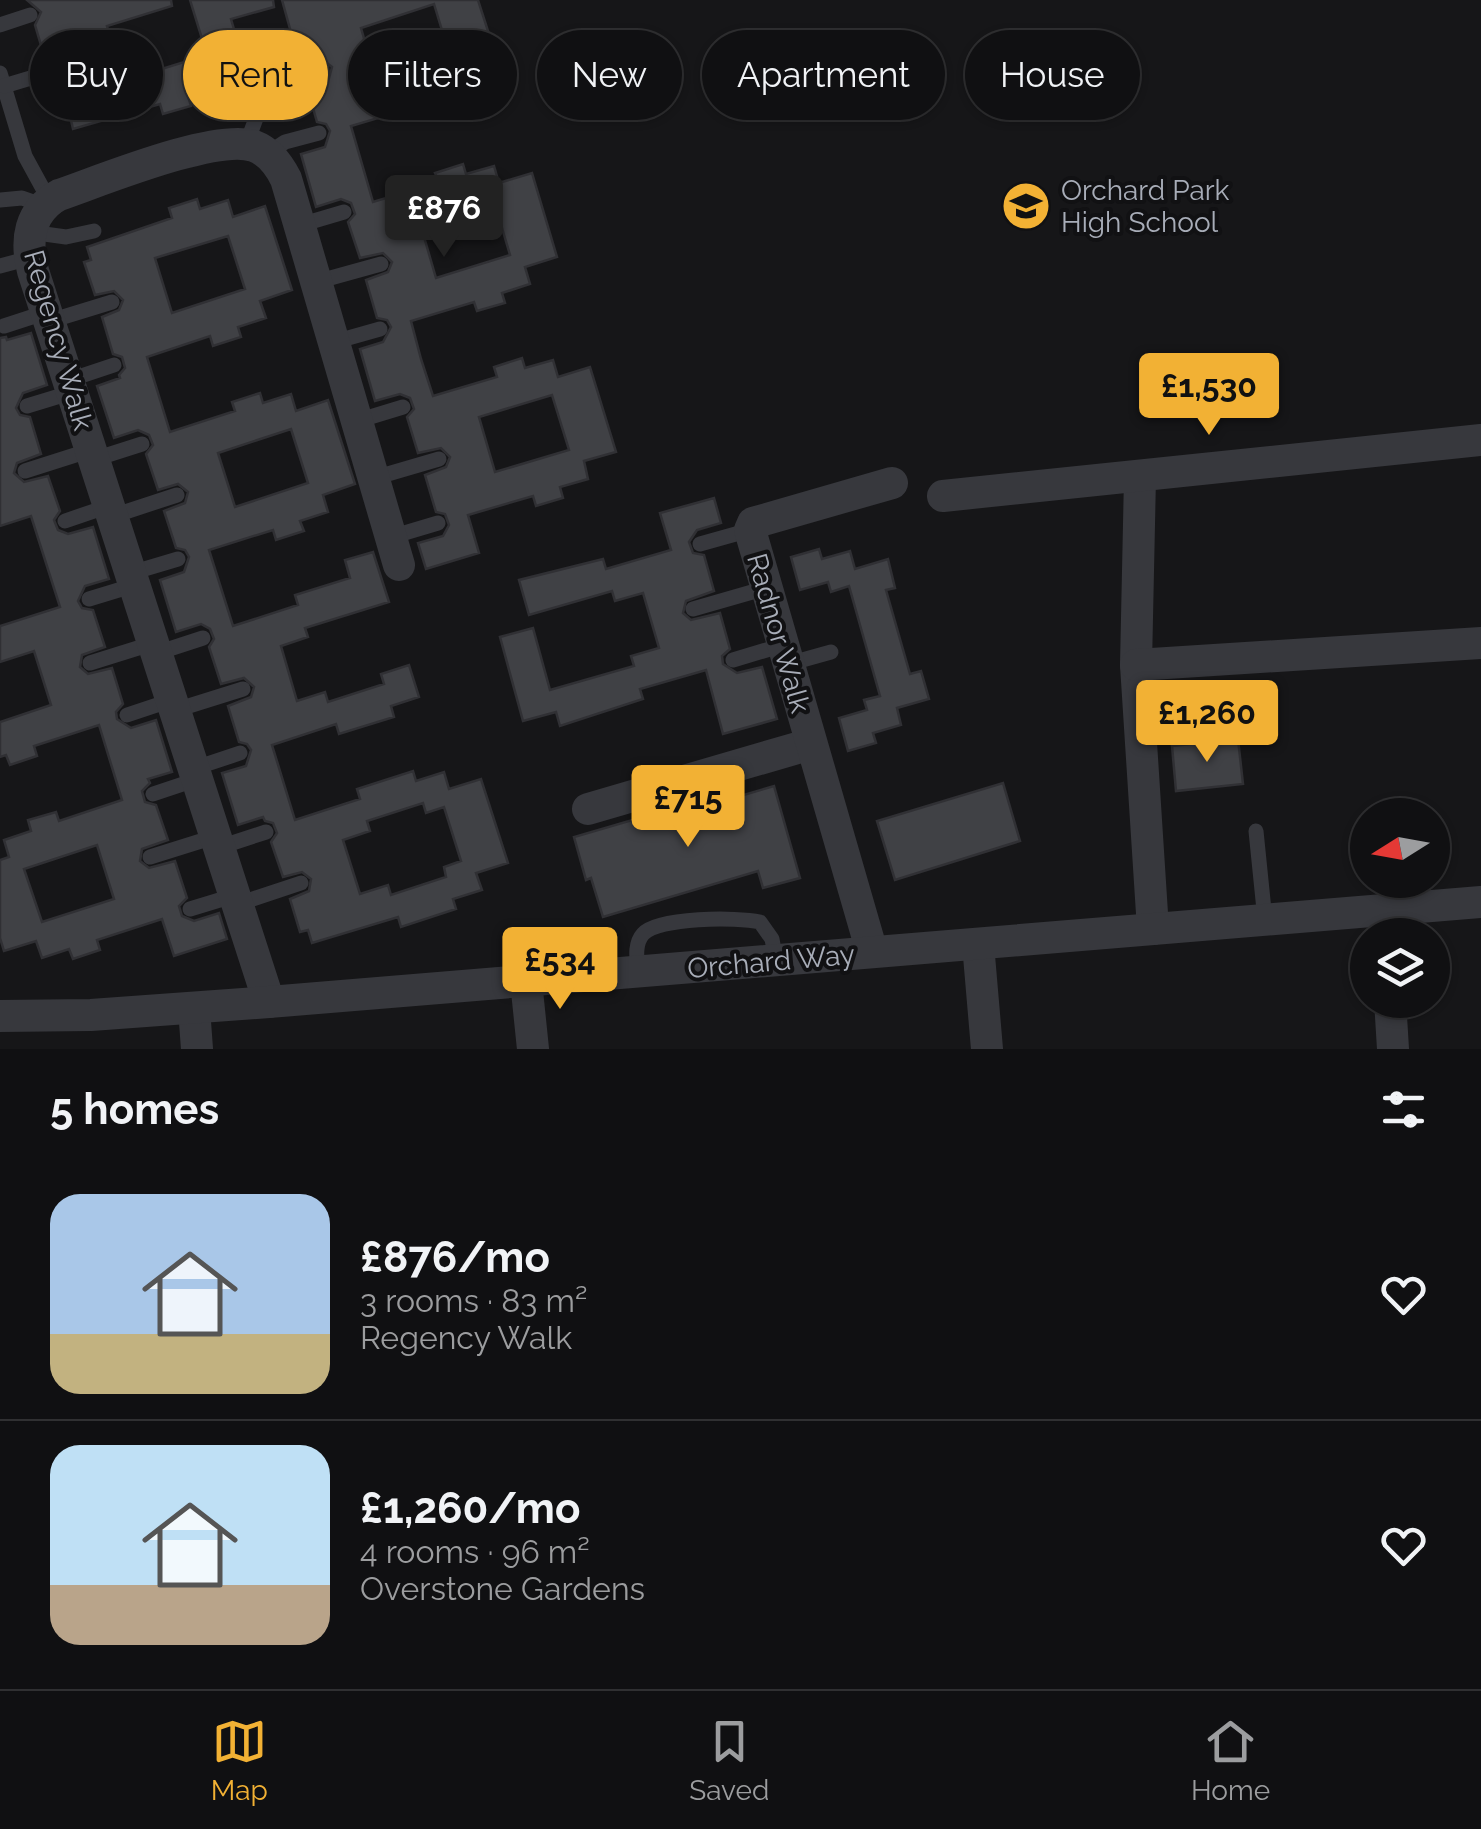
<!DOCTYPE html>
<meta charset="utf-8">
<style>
:root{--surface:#101012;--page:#19191b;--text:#f1f3f6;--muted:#9c9d9f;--line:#303032;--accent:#f2b134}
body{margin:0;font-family:Raleway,sans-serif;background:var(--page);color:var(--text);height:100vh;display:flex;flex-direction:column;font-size:38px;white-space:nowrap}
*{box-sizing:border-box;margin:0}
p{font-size:32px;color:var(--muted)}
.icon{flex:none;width:55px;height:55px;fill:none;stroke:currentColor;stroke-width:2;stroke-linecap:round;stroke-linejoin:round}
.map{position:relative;height:1049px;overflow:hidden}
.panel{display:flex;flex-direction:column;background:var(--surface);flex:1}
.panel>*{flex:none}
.hud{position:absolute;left:30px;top:30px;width:1422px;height:90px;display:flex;gap:20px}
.needle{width:65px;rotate:259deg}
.buttons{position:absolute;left:1350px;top:798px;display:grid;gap:20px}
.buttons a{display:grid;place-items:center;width:100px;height:100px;border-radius:50%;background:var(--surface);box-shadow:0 2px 8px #0004,0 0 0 2px var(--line);font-size:50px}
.price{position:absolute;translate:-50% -85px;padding:0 22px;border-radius:10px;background:var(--accent);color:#111;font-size:32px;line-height:65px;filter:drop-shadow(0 2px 5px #0008)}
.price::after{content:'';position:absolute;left:50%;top:60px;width:30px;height:22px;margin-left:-15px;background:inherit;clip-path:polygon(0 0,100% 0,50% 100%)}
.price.current{background:#222;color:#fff}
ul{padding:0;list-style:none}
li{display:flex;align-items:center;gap:30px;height:250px;padding:0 50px}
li+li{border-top:2px solid var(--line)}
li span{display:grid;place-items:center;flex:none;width:280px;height:200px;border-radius:30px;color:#555}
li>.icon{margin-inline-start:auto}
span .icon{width:120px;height:120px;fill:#fffc;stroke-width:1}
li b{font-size:42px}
h2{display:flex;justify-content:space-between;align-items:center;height:120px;padding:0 50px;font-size:42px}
.tag{padding:0 35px;border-radius:45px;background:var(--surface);box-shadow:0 2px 8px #0004,0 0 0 2px var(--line);font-size:35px;line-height:90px}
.tag.current{background:var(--accent);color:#111}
.dock{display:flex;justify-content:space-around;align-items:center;height:140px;border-top:2px solid var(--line);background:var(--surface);font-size:28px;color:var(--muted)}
.dock a{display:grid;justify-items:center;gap:5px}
.dock .current{color:var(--accent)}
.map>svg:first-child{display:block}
</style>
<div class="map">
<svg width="1481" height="1049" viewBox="0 0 1481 1049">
<rect width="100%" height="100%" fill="#161618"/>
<!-- building -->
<g fill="#404145" stroke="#303034" stroke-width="2.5" fill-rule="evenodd">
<path d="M27,0H171L172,6L107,26L123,81L207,55L190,0H273L274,7L231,19L243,60L211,70L209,63L216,87L188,96L191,106L163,114L160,104L73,129L70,116L63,118L52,83L71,76L74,64L66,57L46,62L35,25L41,12Z"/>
<path d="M282,0H478L498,62L465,72L470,89L442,98L445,108L418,117L415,107L351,126L373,202L439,182L435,173L463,164L466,174L494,166L499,183L532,173L557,257L525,267L530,284L502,293L505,303L477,311L474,302L411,321L421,359L433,396L497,377L494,367L522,358L525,368L553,360L558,377L590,367L616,452L584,461L588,479L560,487L563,498L536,506L533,496L468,515L479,553L426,569L418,543L443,536L449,525L445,514L436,512L425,475L446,467L450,457L441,448L418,453L407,417L414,409L410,398L400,394L375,401L360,349L383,342L391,327L387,320L377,318L366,280L388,272L392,262L383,253L360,258L348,222L355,214L351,203L341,199L316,207L301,154L325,147L330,131L326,124L317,122L307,87L329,78L332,67L322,59L300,65ZM434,4L451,60L377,83L361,28ZM494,201L510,255L436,278L420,223ZM552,395L569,450L495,472L479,417Z"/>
<path d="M197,199L200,209L228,200L233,217L265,206L292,290L260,301L266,318L238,327L241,337L213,346L210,336L147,357L170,432L235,411L232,402L260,393L263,403L291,394L296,411L328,400L355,484L323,495L328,512L300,521L304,531L276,540L273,530L209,550L233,626L298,605L295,595L350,578L345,560L373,552L389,602L305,628L308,637L281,646L297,701L325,692L328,702L384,684L381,674L409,665L419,697L391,706L394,717L339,734L336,724L272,745L295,820L360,799L357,789L413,771L416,781L444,772L449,789L481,779L508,863L476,873L482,890L453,899L456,909L401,927L398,917L312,943L308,930L300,932L290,899L309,891L311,879L302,872L283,877L271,842L277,833L273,823L265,821L263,817L238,825L222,773L246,766L251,750L247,744L239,742L228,706L251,697L254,687L244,678L221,684L209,647L214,639L210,629L201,624L176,632L160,580L184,572L189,557L185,550L176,548L164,511L185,503L188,492L178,484L158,490L146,454L153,445L149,435L138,430L114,438L97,386L120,378L119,375L125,368L122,357L113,354L102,317L119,310L123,300L114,291L95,295L84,262L91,260L87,247L172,218L169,208ZM228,236L245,289L172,313L155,258ZM291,429L308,483L235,507L218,453ZM423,803L426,813L444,807L461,861L444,867L446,877L391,895L388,885L360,894L343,840L370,831L367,821Z"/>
<path d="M31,333L47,385L23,393L16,408L20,415L30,417L41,454L17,463L14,473L24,482L48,476L60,511L54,520L58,530L68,534L93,527L109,579L85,586L78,601L82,608L93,610L105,647L82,655L80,667L88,674L112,668L123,704L116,712L117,719L131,728L156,720L172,772L148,779L150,783L142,791L145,802L156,805L168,840L142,849L140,861L149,868L175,861L187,898L179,906L182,916L194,921L219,913L227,939L174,956L162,919L97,940L100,950L73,959L69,949L42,958L36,941L4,951L0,938V860L9,857L4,840L31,831L28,820L56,812L59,821L122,800L99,725L34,746L37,756L10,765L6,755L0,757V722L51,705L34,651L0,662V626L60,607L31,516L0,526V338L6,337L7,340ZM97,845L114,899L42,922L24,869Z"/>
<path d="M714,498L721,523L697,530L689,542L693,553L704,555L714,591L686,601L683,613L691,620L720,613L730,649L722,656L723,664L737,673L762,667L777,719L723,734L706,670L640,689L643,699L560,726L556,712L523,721L500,637L533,628L550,690L634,666L631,656L659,648L643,593L615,601L612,591L529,615L519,580L603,559L606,569L671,550L660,513Z"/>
<path d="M819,549L822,559L850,551L855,569L888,559L895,588L886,590L910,674L921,671L929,699L897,708L901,725L873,733L876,743L848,751L839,718L867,710L864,700L880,696L849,586L831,592L828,582L800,590L791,557Z"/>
<path d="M1238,739L1243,784L1176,791L1172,746Z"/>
<path d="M1003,783L1020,841L895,880L877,821Z"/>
<path d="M774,786L800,878L763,888L758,871L603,917L591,878L586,880L574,837L735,790L737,797Z"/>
</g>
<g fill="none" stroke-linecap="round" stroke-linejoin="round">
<!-- lane -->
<g stroke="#37383d" stroke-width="15">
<path d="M0,25L30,15"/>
<path d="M0,73L25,156L49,200"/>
<path d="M4,86L64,68"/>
<path d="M246,145L267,89L321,70"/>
<path d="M267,154L285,142L319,133"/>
<path d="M0,200L22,198L42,205"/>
<path d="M300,225L344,212"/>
<path d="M30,232L66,237L94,231"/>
<path d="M0,266L30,258"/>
<path d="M316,282L381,264"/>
<path d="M50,321L112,302"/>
<path d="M4,326L47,312"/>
<path d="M334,342L380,329"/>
<path d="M69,380L114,365"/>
<path d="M27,406L73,392"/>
<path d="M357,421L403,407"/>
<path d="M95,459L142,444"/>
<path d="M25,471L91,450"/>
<path d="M374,478L439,459"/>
<path d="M113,516L177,495"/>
<path d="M65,521L109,506"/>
<path d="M391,537L438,523"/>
<path d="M700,544L750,530"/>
<path d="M131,573L178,559"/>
<path d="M89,599L135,585"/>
<path d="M693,609L766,588"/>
<path d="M157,653L203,638"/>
<path d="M733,660L783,645"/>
<path d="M90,663L154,643"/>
<path d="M788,664L831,652"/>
<path d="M176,710L243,689"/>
<path d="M127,715L172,700"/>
<path d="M195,768L240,753"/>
<path d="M153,794L198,779"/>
<path d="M1256,831L1265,920"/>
<path d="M220,847L266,832"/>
<path d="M150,857L217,836"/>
<path d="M238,904L301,883"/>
<path d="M190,909L236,895"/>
<path d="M638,972C637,960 634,944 643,934C658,917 737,917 760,922L772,939L776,961"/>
</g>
<!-- street -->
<g stroke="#37383d" stroke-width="32">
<path d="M1140,477L1136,665L1153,929"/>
<path d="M943,496L1481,440"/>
<path d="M1136,665L1481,643"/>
<path d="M588,809L811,744"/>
<path d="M978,944L987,1049"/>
<path d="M872,952L750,530L753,523L892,483"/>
<path d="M526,981L533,1049"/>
<path d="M1390,1000L1393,1049"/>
<path d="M269,1002L33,271C25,240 29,211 59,195C100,181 216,133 254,146C270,152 279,165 286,179L399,565"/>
<path d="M194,1008L197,1049"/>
<path d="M0,1016L91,1015L269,1002L1481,902"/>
</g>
</g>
<!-- icons -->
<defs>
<g id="school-disc" transform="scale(2.5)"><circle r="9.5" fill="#f2b134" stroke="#111113"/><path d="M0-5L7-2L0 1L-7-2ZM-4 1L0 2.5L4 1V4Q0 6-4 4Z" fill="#111"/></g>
</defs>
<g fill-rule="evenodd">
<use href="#school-disc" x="1026" y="206"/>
</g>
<g text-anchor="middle" stroke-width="8" stroke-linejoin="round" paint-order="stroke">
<!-- poi labels -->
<g font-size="28" fill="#a8adb8" stroke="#111113" text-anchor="start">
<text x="1061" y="200">Orchard Park<tspan x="1061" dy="32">High School</tspan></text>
</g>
<!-- street labels -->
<g font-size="28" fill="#a8adb8" stroke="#111113">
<text transform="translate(59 340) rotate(74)" y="10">Regency Walk</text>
<text transform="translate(779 633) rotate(74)" y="10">Radnor Walk</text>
<text transform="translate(771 961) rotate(-5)" y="10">Orchard Way</text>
</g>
</g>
</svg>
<div class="buttons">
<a><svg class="needle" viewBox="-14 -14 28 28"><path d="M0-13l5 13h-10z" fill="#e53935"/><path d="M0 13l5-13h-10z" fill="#9c9d9f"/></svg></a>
<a><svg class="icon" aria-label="layers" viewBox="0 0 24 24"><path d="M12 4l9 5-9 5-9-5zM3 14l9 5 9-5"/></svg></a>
</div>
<b class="price current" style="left:444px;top:260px">£876</b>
<b class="price" style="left:1209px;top:438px">£1,530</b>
<b class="price" style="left:1207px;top:765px">£1,260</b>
<b class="price" style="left:688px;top:850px">£715</b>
<b class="price" style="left:560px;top:1012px">£534</b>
<div class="hud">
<a class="tag">Buy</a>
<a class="tag current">Rent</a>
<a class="tag">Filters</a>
<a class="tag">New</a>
<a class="tag">Apartment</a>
<a class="tag">House</a>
</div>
</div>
<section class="panel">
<h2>5 homes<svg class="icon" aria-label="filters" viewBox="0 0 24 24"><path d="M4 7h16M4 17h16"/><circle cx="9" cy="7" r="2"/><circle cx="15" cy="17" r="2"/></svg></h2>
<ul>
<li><span style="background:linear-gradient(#a9c7e8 70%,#c2b280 0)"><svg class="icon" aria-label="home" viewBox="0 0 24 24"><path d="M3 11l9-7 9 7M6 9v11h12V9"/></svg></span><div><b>£876/mo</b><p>3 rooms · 83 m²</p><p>Regency Walk</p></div><svg class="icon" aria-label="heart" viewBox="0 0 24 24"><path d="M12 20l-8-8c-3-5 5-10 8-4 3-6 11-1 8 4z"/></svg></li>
<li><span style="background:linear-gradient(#bfe0f5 70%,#b9a48a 0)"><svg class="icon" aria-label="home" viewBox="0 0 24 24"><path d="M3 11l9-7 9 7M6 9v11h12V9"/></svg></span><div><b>£1,260/mo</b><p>4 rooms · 96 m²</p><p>Overstone Gardens</p></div><svg class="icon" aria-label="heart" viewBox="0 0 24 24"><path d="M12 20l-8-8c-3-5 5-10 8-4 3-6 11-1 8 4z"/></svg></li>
</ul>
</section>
<nav class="dock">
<a class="current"><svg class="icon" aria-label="map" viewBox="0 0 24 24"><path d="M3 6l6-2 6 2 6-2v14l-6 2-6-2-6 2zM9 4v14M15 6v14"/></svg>Map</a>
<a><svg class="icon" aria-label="saved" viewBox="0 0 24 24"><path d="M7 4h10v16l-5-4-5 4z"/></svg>Saved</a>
<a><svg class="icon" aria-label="home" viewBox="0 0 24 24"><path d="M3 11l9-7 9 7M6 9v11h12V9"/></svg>Home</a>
</nav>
